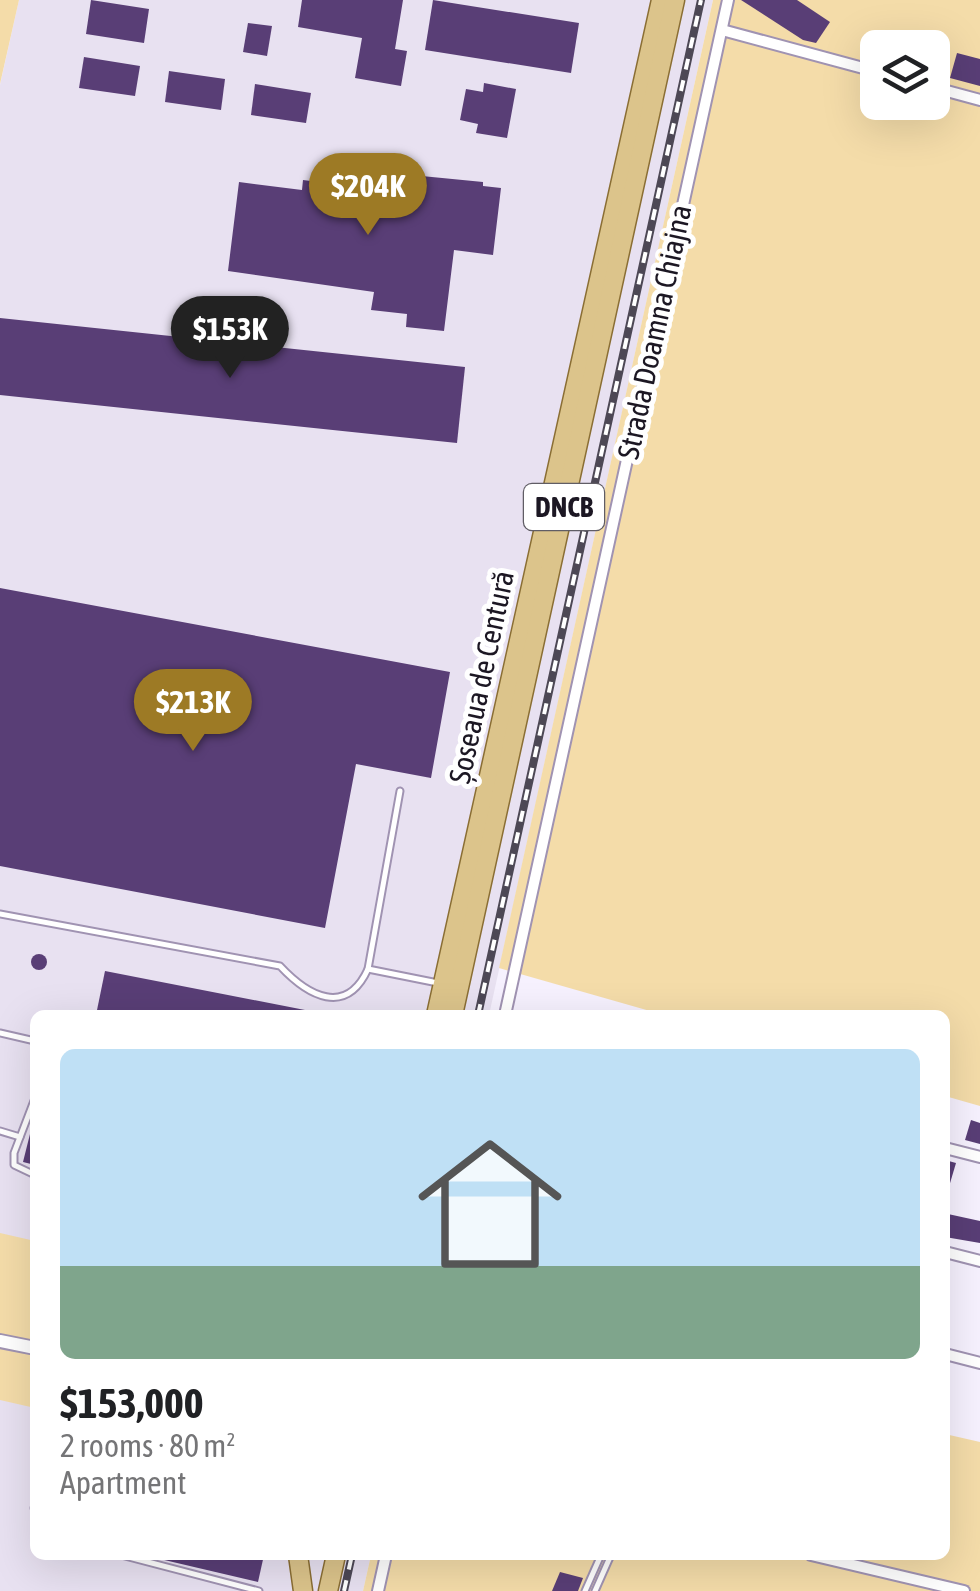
<!DOCTYPE html>
<meta charset="utf-8">
<style>
:root{--surface:#fff;--page:#f6f6f6;--text:#202124;--muted:#757577;--line:#e0e0e0;--accent:#9d7a25}
body{margin:0;font-family:"Asap Condensed",sans-serif;background:var(--page);color:var(--text);height:100vh;display:flex;flex-direction:column;font-size:38px;white-space:nowrap}
*{box-sizing:border-box;margin:0}
p{font-size:32px;color:var(--muted)}
.icon{flex:none;width:55px;height:55px;fill:none;stroke:currentColor;stroke-width:2;stroke-linecap:round;stroke-linejoin:round}
.map{position:relative;flex:1;overflow:hidden}
.panel{position:absolute;left:30px;top:1010px;width:920px;height:550px;display:flex;flex-direction:column;background:var(--surface);border-radius:15px;box-shadow:0 10px 40px #0002}
.panel>*{flex:none}
.tools{position:absolute;left:860px;top:30px;display:grid;gap:20px}
.tools a{display:grid;place-items:center;width:90px;height:90px;border-radius:15px;background:var(--surface);box-shadow:0 10px 40px #0002;font-size:50px}
.price{position:absolute;translate:-50% -85px;padding:0 22px;border-radius:35px;background:var(--accent);color:#fff;font-size:32px;line-height:65px;filter:drop-shadow(0 2px 5px #0008)}
.price::after{content:'';position:absolute;left:50%;top:60px;width:30px;height:22px;margin-left:-15px;background:inherit;clip-path:polygon(0 0,100% 0,50% 100%)}
.price.active{background:#222;color:#fff}
ul{padding:0;list-style:none}
li{display:grid;align-content:center;gap:20px;height:530px;padding:0 30px}
li+li{border-top:2px solid var(--line)}
li span{display:grid;place-items:center;height:310px;border-radius:15px;color:#555}
li>.icon{margin-inline-start:auto}
span .icon{width:180px;height:180px;fill:#fffc;stroke-width:1}
li b{font-size:42px}
.map>svg:first-child{display:block}
</style>
<div class="map">
<svg width="980" height="1591" viewBox="0 0 980 1591">
<rect width="100%" height="100%" fill="#f6f1fe"/>
<!-- built -->
<path fill="#e8e1f1" d="M19,0H713L489,1015H35V1555H371L363,1591H0V85Z"/>
<!-- green -->
<g fill="#f4dca9" fill-rule="evenodd">
<path d="M0,0H19L0,84Z"/>
<path d="M713,0H980V1106L945,1096V1015H664L499,968ZM878,48H932V102H878Z"/>
<path d="M0,1233L35,1241V1408L0,1400Z"/>
<path d="M945,1434L980,1442V1591H363L371,1555H945Z"/>
</g>
<!-- building -->
<g fill="#593e76">
<path d="M91,0L149,9L144,43L86,34Z"/>
<path d="M302,0H403L395,49L407,51L401,86L355,78L362,38L298,27Z"/>
<path d="M433,0L579,23L571,73L425,50Z"/>
<path d="M741,0H797L830,22L816,43L803,40Z"/>
<path d="M248,23L272,26L267,56L243,52Z"/>
<path d="M957,53L980,59V86L950,78Z"/>
<path d="M84,57L140,66L135,96L79,88Z"/>
<path d="M169,71L225,79L221,110L165,102Z"/>
<path d="M484,83L516,89L507,138L476,133L478,124L460,120L466,89L483,92Z"/>
<path d="M255,84L311,93L306,123L251,115Z"/>
<path d="M391,173L483,182V186L501,188L493,255L454,250L444,331L406,327L407,314L371,310L374,292L228,271L239,182L302,190L303,180L389,191Z"/>
<path d="M0,318L465,367L457,443L0,395Z"/>
<path d="M0,588L450,672L431,778L356,764L325,928L0,866Z"/>
<circle cx="39" cy="962" r="8"/>
<path d="M105,971L305,1010V1015H96Z"/>
<path d="M971,1120L980,1123V1144L965,1140Z"/>
<path d="M31,1130H35V1165L23,1162Z"/>
<path d="M945,1160L956,1163L948,1190H945Z"/>
<path d="M948,1214L980,1221V1243L945,1237Z"/>
<path d="M161,1555H264L258,1582L160,1559Z"/>
<path d="M560,1572L583,1578L578,1591H552Z"/>
</g>
<g fill="none" stroke-linecap="round" stroke-linejoin="round">
<!-- service casing -->
<g stroke="#a093b2" stroke-width="9">
<g id="service">
<path d="M0,914L280,966C308,996 346,1017 368,969L400,791"/>
<path d="M368,969L438,983"/>
<path d="M0,1033L35,1041"/>
<path d="M35,1098L14,1153V1165L35,1175"/>
<path d="M0,1131L20,1137"/>
<path d="M34,1508L35,1509"/>
<path d="M121,1555L259,1591"/>
<path d="M585,1591L601,1555"/>
<path d="M595,1591L611,1555"/>
</g>
</g>
<!-- minor casing -->
<g stroke="#a093b2" stroke-width="14">
<g id="minor">
<path d="M722,30L878,72"/>
<path d="M932,87L980,100"/>
<path d="M505,1015L728,0"/>
<path d="M945,1148L980,1157"/>
<path d="M945,1252L980,1261"/>
<path d="M945,1354L980,1363"/>
<path d="M811,1555L964,1591"/>
<path d="M378,1591L386,1555"/>
</g>
</g>
<!-- tertiary casing -->
<g stroke="#a093b2" stroke-width="16">
<path id="tertiary" d="M0,1341L35,1348"/>
</g>
<!-- primary casing -->
<g stroke="#8a6e34" stroke-width="21">
<g id="primary">
<path d="M436,1015L661,0"/>
<path d="M453,1015L675,0"/>
<path d="M298,1555L303,1591"/>
<path d="M328,1591L336,1555"/>
</g>
</g>
<!-- service -->
<use href="#service" stroke="#fff" stroke-width="5"/>
<!-- minor -->
<use href="#minor" stroke="#fff" stroke-width="10"/>
<!-- tertiary -->
<use href="#tertiary" stroke="#fff" stroke-width="12"/>
<!-- primary -->
<use href="#primary" stroke="#dcc48b" stroke-width="18"/>
<!-- rail casing -->
<g stroke="#4d4855" stroke-width="8">
<g id="rail">
<path d="M478,1015L701,0"/>
<path d="M344,1591L352,1555"/>
</g>
</g>
<!-- rail -->
<use href="#rail" stroke="#fff" stroke-width="4" stroke-dasharray="11" stroke-linecap="butt"/>
</g>
<g text-anchor="middle" stroke-width="10" stroke-linejoin="round" paint-order="stroke">
<!-- shield labels -->
<rect fill="#fff" stroke="#605d65" stroke-width="2.5" x="524" y="484" width="80" height="46" rx="8"/>
<g font-size="28" font-weight="bold" fill="#1c1723">
<text x="564" y="517">DNCB</text>
</g>
<!-- street labels -->
<g font-size="30" fill="#1c1723" stroke="#fff">
<text transform="translate(655 332) rotate(-78)" y="10">Strada Doamna Chiajna</text>
<text transform="translate(482 677) rotate(-78)" y="10">Șoseaua de Centură</text>
</g>
</g>
</svg>
<div class="tools">
<a><svg class="icon" aria-label="layers" viewBox="0 0 24 24"><path d="M12 4l9 5-9 5-9-5zM3 14l9 5 9-5"/></svg></a>
</div>
<b class="price" style="left:368px;top:238px">$204K</b>
<b class="price active" style="left:230px;top:381px">$153K</b>
<b class="price" style="left:193px;top:754px">$213K</b>
<section class="panel">
<ul>
<li><span style="background:linear-gradient(#bfe0f5 70%,#7fa58c 0)"><svg class="icon" aria-label="home" viewBox="0 0 24 24"><path d="M3 11l9-7 9 7M6 9v11h12V9"/></svg></span><div><b>$153,000</b><p>2 rooms · 80 m²</p><p>Apartment</p></div></li>
</ul>
</section>
</div>
